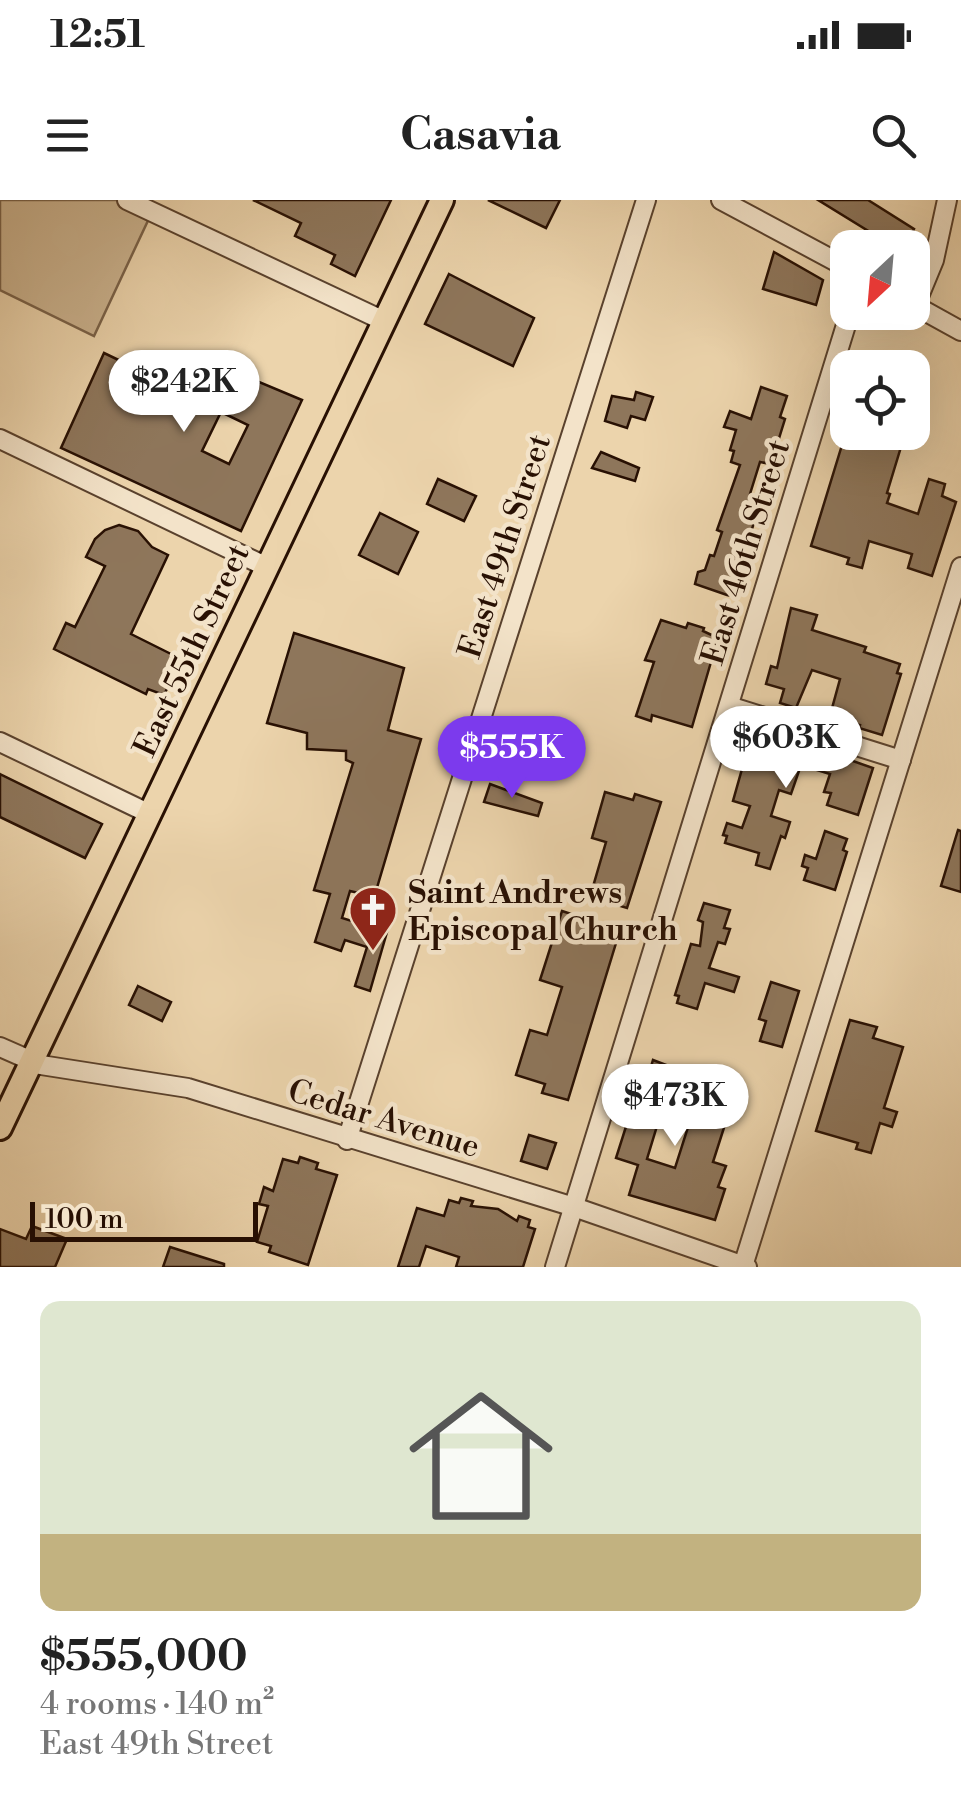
<!DOCTYPE html>
<meta charset="utf-8">
<style>
:root{--surface:#fff;--page:#f2f2f2;--text:#222;--muted:#767676;--line:#e0e0e0;--accent:#7c3aed}
body{margin:0;font-family:"Libre Bodoni",serif;background:var(--page);color:var(--text);height:100vh;display:flex;flex-direction:column;font-size:38px;white-space:nowrap}
*{box-sizing:border-box;margin:0}
p{font-size:32px;color:var(--muted)}
.icon{flex:none;width:55px;height:55px;fill:none;stroke:currentColor;stroke-width:2;stroke-linecap:round;stroke-linejoin:round}
.map{position:relative;height:1067px;overflow:hidden}
.panel{display:flex;flex-direction:column;background:var(--surface);flex:1}
.panel>*{flex:none}
.needle{width:65px;rotate:206deg}
.controls{position:absolute;left:830px;top:30px;display:grid;gap:20px}
.controls a{display:grid;place-items:center;width:100px;height:100px;border-radius:20px;background:var(--surface);box-shadow:0 10px 40px #0002;font-size:50px}
.scale{position:absolute;left:30px;bottom:25px;width:228px;box-sizing:border-box;padding-left:10px;border:5px solid #281003;border-top:0;font-size:28px;line-height:35px;white-space:nowrap;color:#281003;-webkit-text-stroke:8px #f3e3c9;paint-order:stroke}
.price{position:absolute;translate:-50% -85px;padding:0 22px;border-radius:35px;background:#fff;color:#222;font-size:32px;line-height:65px;filter:drop-shadow(0 2px 5px #0008)}
.price::after{content:'';position:absolute;left:50%;top:60px;width:30px;height:22px;margin-left:-15px;background:inherit;clip-path:polygon(0 0,100% 0,50% 100%)}
.price.on{background:var(--accent);color:#fff}
ul{padding:0;list-style:none}
li{display:grid;align-content:center;gap:20px;height:530px;padding:0 40px}
li+li{border-top:2px solid var(--line)}
li span{display:grid;place-items:center;height:310px;border-radius:20px;color:#555}
li>.icon{margin-inline-start:auto}
span .icon{width:180px;height:180px;fill:#fffc;stroke-width:1}
li b{font-size:42px}
.status{display:flex;justify-content:space-between;align-items:center;height:70px;padding:0 50px;background:var(--surface);direction:ltr}
.status svg{height:28px;fill:currentColor}
header{display:flex;justify-content:space-between;align-items:center;height:130px;padding:0 40px;background:var(--surface);font-size:45px;font-weight:700}
.map>svg:first-child{display:block}
</style>
<div class="status"><b>12:51</b><svg viewBox="0 0 49 12"><path d="M0 12V9h3v3zM5 12V6h3v6zM10 12V3h3v9zM15 12V0h3v12zM26 1h20v11H26zM47 4h2v5h-2z"/></svg></div>
<header><svg class="icon" aria-label="menu" viewBox="0 0 24 24"><path d="M4 6h16M4 12h16M4 18h16"/></svg>Casavia<svg class="icon" aria-label="search" viewBox="0 0 24 24"><circle cx="10" cy="10" r="6"/><path d="M15 15l6 6"/></svg></header>
<div class="map">
<svg width="961" height="1067" viewBox="0 0 961 1067">
<rect width="100%" height="100%" fill="#ecd4ac"/>
<filter id="stains"><feTurbulence type="fractalNoise" baseFrequency=".002" numOctaves="4"/><feColorMatrix values="0 0 0 0 .2 0 0 0 0 .09 0 0 0 0 .02 0 0 0 .5 -.17"/></filter>
<radialGradient id="worn" r=".72"><stop offset=".6" stop-color="#630" stop-opacity="0"/><stop offset="1" stop-color="#630" stop-opacity=".3"/></radialGradient>
<!-- green -->
<path fill="#cbb38f" stroke="#7a6249" stroke-width="2.5" d="M0,0H127L152,12L94,136L0,90Z"/>
<!-- building -->
<g fill="#8e765b" stroke="#281003" stroke-width="2.5" fill-rule="evenodd">
<path d="M253,0H391L355,76L331,64L335,55L295,36L301,23Z"/>
<path d="M488,0H560L546,28Z"/>
<path d="M818,0H868L914,29L904,48H896Z"/>
<path d="M774,52L823,80L816,105L763,89Z"/>
<path d="M449,74L534,118L513,166L425,124Z"/>
<path d="M104,153L156,178L182,182L209,168L228,187L235,172L302,200L241,331L61,248ZM221,212L248,225L229,264L202,251Z"/>
<path d="M761,187L787,196L780,217L785,219L771,264L760,262L750,294L761,299L732,396L727,395L695,384L698,372L705,370L710,355L714,356L722,332L717,330L740,265L731,262L734,251L730,250L736,230L724,227L730,211L751,219Z"/>
<path d="M636,192L653,197L645,220L631,216L627,228L605,221L612,196L634,200Z"/>
<path d="M846,232H889L904,237L887,293L890,294L887,303L918,314L929,279L945,284L942,296L956,302L932,376L908,368L912,354L869,341L862,368L847,364L849,358L811,346Z"/>
<path d="M601,252L639,268L635,281L592,268Z"/>
<path d="M438,279L476,296L464,321L427,304Z"/>
<path d="M380,313L418,332L398,374L359,355Z"/>
<path d="M119,325L138,331L152,347L168,355L131,434L181,459L164,495L148,489L146,494L54,449L66,423L75,427L105,366L86,357L95,339L105,330Z"/>
<path d="M791,408L817,415L812,430L866,447L864,452L900,464L897,473L901,474L882,535L859,528L860,525L853,523L854,519L831,512L840,479L812,470L796,508L780,503L784,489L766,484L771,466L777,468Z"/>
<path d="M661,420L686,428L688,423L704,428L703,431L718,438L692,527L652,515L651,521L636,516L654,462L645,460Z"/>
<path d="M294,433L404,468L388,530L421,539L376,691L367,689V695L350,691L342,718L387,732L370,791L355,786L367,747L345,740L341,751L315,742L330,694L314,690L353,563L346,560V551L307,549V533L267,523Z"/>
<path d="M753,530L846,563L847,559L873,568L858,615L827,605L831,593L824,592L830,574L801,565L791,594L779,590L771,616L790,622L785,638L781,636L770,669L756,665L759,653L725,643L727,636L723,635L727,623L742,628L750,606L733,601Z"/>
<path d="M0,574L102,624L85,658L0,617Z"/>
<path d="M490,584L542,603L538,616L484,602Z"/>
<path d="M605,592L633,600L635,594L661,602L627,708L590,697L606,642L592,638Z"/>
<path d="M958,630L961,631V692L941,686Z"/>
<path d="M825,631L847,639L843,650L847,652L835,690L804,680L808,668L802,666L805,655L816,659Z"/>
<path d="M704,703L730,710L724,728L730,729L725,744L718,742L709,768L739,777L734,792L705,783L697,809L677,803L679,796L675,795L691,744L700,746L703,722L698,720Z"/>
<path d="M562,711L620,730L568,900L542,893L545,884L516,875L530,830L547,835L562,787L540,780Z"/>
<path d="M771,782L799,791L782,847L760,841L766,821L759,819Z"/>
<path d="M138,786L171,802L162,821L129,805Z"/>
<path d="M850,820L877,827L873,838L903,847L884,908L897,912L892,927L880,923L871,953L856,949L858,943L816,931Z"/>
<path d="M653,860L682,871L679,881L684,882L677,906L664,903L647,959L675,968L696,902L729,912L713,962L726,966L718,987L725,989L715,1020L629,995L638,965L616,958L636,895L642,897Z"/>
<path d="M529,935L556,943L547,969L521,961Z"/>
<path d="M300,957L318,963L316,969L337,975L308,1065L269,1052L271,1046L257,1042L268,1006L259,1004L264,987L273,991L283,959L298,963Z"/>
<path d="M461,998L473,1001L471,1006L498,1009L517,1021L519,1016L530,1020L528,1027L535,1029L523,1067H456L459,1057L426,1046L419,1067H398L417,1008L444,1016L449,1000L459,1003Z"/>
<path d="M32,1026L67,1039L55,1067H0V1029L26,1039Z"/>
<path d="M170,1047L224,1064V1067H163Z"/>
</g>
<g fill="none" stroke-linecap="round" stroke-linejoin="round">
<!-- minor casing -->
<g stroke="#59412d" stroke-width="22">
<g id="minor">
<path d="M127,0L384,121"/>
<path d="M721,0L848,68"/>
<path d="M912,104L961,131"/>
<path d="M915,106L934,60L947,0"/>
<path d="M0,239L267,367"/>
<path d="M729,506L901,560"/>
<path d="M0,542L150,614"/>
<path d="M0,847L41,865L188,888L574,1007L747,1067"/>
<path d="M347,940L646,0"/>
<path d="M743,1066L961,367"/>
<path d="M555,1067L850,112"/>
</g>
</g>
<!-- major casing -->
<g stroke="#281003" stroke-width="28">
<path id="major" d="M0,928L442,0"/>
</g>
<!-- minor -->
<use href="#minor" stroke="#f3e3c9" stroke-width="18"/>
<!-- major -->
<use href="#major" stroke="#ecd4ac" stroke-width="22"/>
</g>
<!-- icons -->
<defs>
<g id="church-pin" transform="scale(2.5)"><path d="M0 17L-7.5 6A9.5 9.5 0 1 1 7.5 6Z" fill="#8f2418" stroke="#f3e3c9"/><path d="M-1.2-6h2.4v3.5h3.3v2.4h-3.3V6h-2.4V-.1h-3.3v-2.4h3.3Z" fill="#fff"/></g>
</defs>
<g fill-rule="evenodd">
<use href="#church-pin" x="373" y="710"/>
</g>
<g text-anchor="middle" stroke-width="9" stroke-linejoin="round" paint-order="stroke">
<!-- street labels -->
<g font-size="32" fill="#281003" stroke="#f3e3c9">
<text transform="translate(504 346) rotate(-72)" y="11">East 49th Street</text>
<text transform="translate(745 352) rotate(-73)" y="11">East 46th Street</text>
<text transform="translate(191 450) rotate(-65)" y="11">East 55th Street</text>
<text transform="translate(384 918) rotate(17)" y="11">Cedar Avenue</text>
</g>
<!-- poi labels -->
<g font-size="32" font-weight="bold" fill="#281003" stroke="#f3e3c9" text-anchor="start">
<text x="408" y="703">Saint Andrews<tspan x="408" dy="37">Episcopal Church</tspan></text>
</g>
</g>
<rect width="100%" height="100%" filter="url(#stains)"/>
<rect width="100%" height="100%" fill="url(#worn)"/>
</svg>
<div class="controls">
<a><svg class="needle" viewBox="-14 -14 28 28"><path d="M0-13l5 13h-10z" fill="#e53935"/><path d="M0 13l5-13h-10z" fill="#767676"/></svg></a>
<a><svg class="icon" aria-label="locate" viewBox="0 0 24 24"><circle cx="12" cy="12" r="6"/><path d="M12 2v4M12 18v4M2 12h4M18 12h4"/></svg></a>
</div>
<div class="scale">100 m</div>
<b class="price" style="left:184px;top:235px">$242K</b>
<b class="price" style="left:786px;top:591px">$603K</b>
<b class="price on" style="left:512px;top:601px">$555K</b>
<b class="price" style="left:675px;top:949px">$473K</b>
</div>
<section class="panel">
<ul>
<li><span style="background:linear-gradient(#dfe7d0 75%,#c2b280 0)"><svg class="icon" aria-label="home" viewBox="0 0 24 24"><path d="M3 11l9-7 9 7M6 9v11h12V9"/></svg></span><div><b>$555,000</b><p>4 rooms · 140 m²</p><p>East 49th Street</p></div></li>
</ul>
</section>
